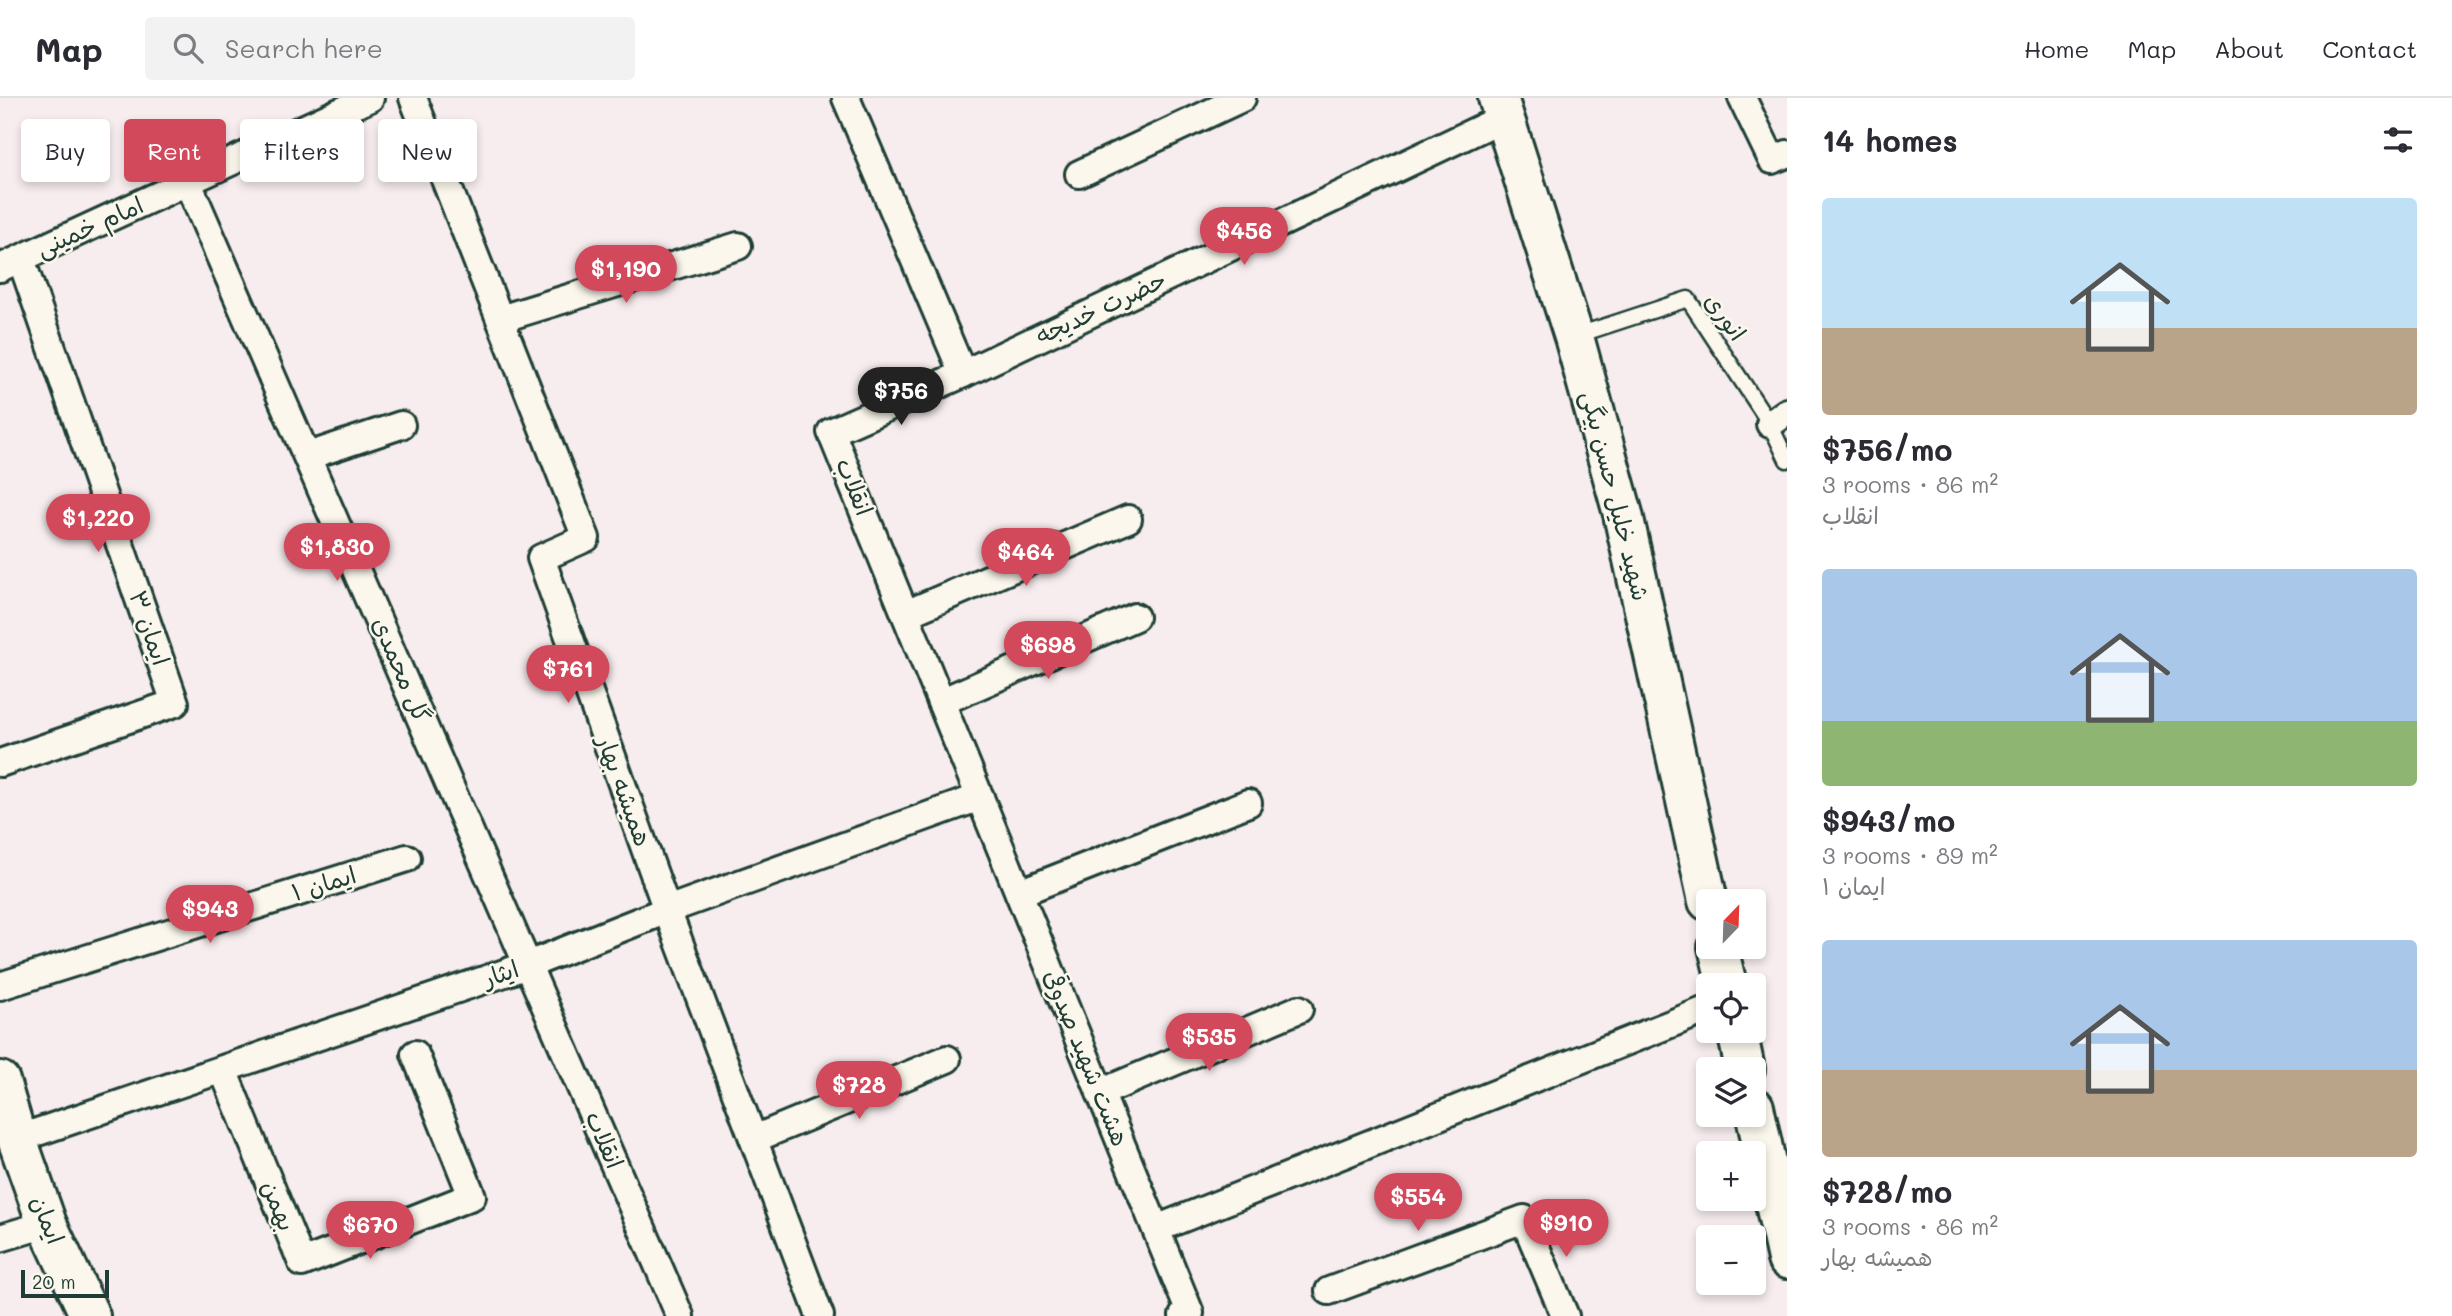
<!DOCTYPE html>
<meta charset="utf-8">
<style>
:root{--surface:#fff;--page:#f2f2f3;--text:#2b2b33;--muted:#7c7c81;--line:#e1e1e2;--accent:#d1495b}
body{margin:0;font-family:Mali,"Playpen Sans Arabic",sans-serif;background:var(--page);color:var(--text);height:100vh;display:flex;flex-direction:column;font-size:26px;white-space:nowrap}
*{box-sizing:border-box;margin:0}
p{font-size:23px;color:var(--muted)}
.icon{flex:none;width:38px;height:38px;fill:none;stroke:currentColor;stroke-width:2;stroke-linecap:round;stroke-linejoin:round}
.map{position:relative;flex:1;overflow:hidden}
.details{display:flex;flex-direction:column;background:var(--surface);width:665px}
.details>*{flex:none}
.guide{position:absolute;left:21px;top:21px;width:665px;height:63px;display:flex;gap:14px}
.needle{width:46px;rotate:23deg}
.controls{position:absolute;left:1696px;top:791px;display:grid;gap:14px}
.controls a{display:grid;place-items:center;width:70px;height:70px;border-radius:7px;background:var(--surface);box-shadow:0 4px 10px #0003;font-size:35px}
.scale{position:absolute;left:21px;bottom:18px;width:88px;box-sizing:border-box;padding-left:7px;border:4px solid #1f3d34;border-top:0;font-size:19px;line-height:24px;white-space:nowrap;color:#1f3d34;-webkit-text-stroke:5px #fbf7ec;paint-order:stroke}
.price{position:absolute;translate:-50% -60px;padding:0 16px;border-radius:24px;background:var(--accent);color:#fff;font-size:23px;line-height:46px;filter:drop-shadow(0 2px 4px #0008)}
.price::after{content:'';position:absolute;left:50%;top:42px;width:21px;height:16px;margin-left:-10px;background:inherit;clip-path:polygon(0 0,100% 0,50% 100%)}
.price.current{background:#222;color:#fff}
ul{padding:0;list-style:none}
li{display:grid;align-content:center;gap:14px;height:371px;padding:0 35px}
li span{display:grid;place-items:center;height:217px;border-radius:7px;color:#555}
li>.icon{margin-inline-start:auto}
span .icon{width:126px;height:126px;fill:#fffc;stroke-width:1}
li b{font-size:30px}
h2{display:flex;justify-content:space-between;align-items:center;height:84px;padding:0 35px;font-size:30px}
.tag{padding:0 24px;border-radius:7px;background:var(--surface);box-shadow:0 4px 10px #0003;font-size:24px;line-height:63px}
.tag.current{background:var(--accent);color:#fff}
header{display:flex;align-items:center;gap:42px;box-sizing:border-box;height:98px;padding:0 35px;background:var(--surface);border-bottom:2px solid var(--line)}
header strong{font-size:33px}
nav{display:flex;gap:38px;margin-inline-start:auto;font-size:24px}
.search{width:490px;height:63px;background:var(--page);display:flex;align-items:center;gap:18px;box-sizing:border-box;padding:0 24px;border-radius:7px;color:var(--muted);font-size:26px}
main{display:flex;flex:1;min-height:0}
.map>svg:first-child{display:block}
</style>
<header>
<strong>Map</strong>
<div class="search"><svg class="icon" aria-label="search" viewBox="0 0 24 24"><circle cx="10" cy="10" r="6"/><path d="M15 15l6 6"/></svg>Search here</div>
<nav><a>Home</a><a>Map</a><a>About</a><a>Contact</a></nav>
</header>
<main>
<div class="map">
<svg width="1787" height="1218" viewBox="0 0 1787 1218">
<rect width="100%" height="100%" fill="#f7edee"/>
<filter id="ink" filterUnits="userSpaceOnUse"><feTurbulence type="fractalNoise" baseFrequency=".0143" numOctaves="2"/><feDisplacementMap in="SourceGraphic" scale="14" xChannelSelector="R" yChannelSelector="G"/><feConvolveMatrix kernelMatrix="1 2 1 2 8 2 1 2 1" color-interpolation-filters="sRGB"/></filter>
<g filter="url(#ink)">
<g fill="none" stroke-linecap="round" stroke-linejoin="round">
<!-- lane casing -->
<g stroke="#1f3d34" stroke-width="19">
<path id="lane" d="M1575,238L1688,201L1770,326L1787,362"/>
</g>
<!-- street casing -->
<g stroke="#1f3d34" stroke-width="32">
<g id="street">
<path d="M413,0L586,440L541,460L667,812L820,1218"/>
<path d="M846,0L963,276L831,334L1190,1215L1183,1218"/>
<path d="M1742,0L1772,62L1787,56"/>
<path d="M1079,76L1242,0"/>
<path d="M188,85L680,1218"/>
<path d="M0,170L370,0"/>
<path d="M500,221L738,148"/>
<path d="M963,276L1505,19"/>
<path d="M1770,326L1787,314"/>
<path d="M308,358L401,327"/>
<path d="M906,516L1128,421"/>
<path d="M941,604L1135,519"/>
<path d="M0,665L175,605L21,161"/>
<path d="M1019,795L1248,705"/>
<path d="M0,888L407,760"/>
<path d="M223,972L302,1165L472,1098L415,956"/>
<path d="M1100,995L1299,911"/>
<path d="M17,1041L528,867L667,812L980,699"/>
<path d="M754,1041L947,961"/>
<path d="M1156,1131L1708,911"/>
<path d="M0,1140L47,1126"/>
<path d="M1329,1193L1524,1121L1565,1218"/>
</g>
</g>
<!-- secondary casing -->
<g stroke="#1f3d34" stroke-width="44">
<g id="secondary">
<path d="M1498,0L1574,239L1623,416L1708,803"/>
<path d="M1718,849L1727,887"/>
<path d="M1737,933L1745,971"/>
<path d="M0,983L17,1041L47,1126L90,1218"/>
<path d="M1754,1009L1787,1161"/>
</g>
</g>
<!-- lane -->
<use href="#lane" stroke="#fbf7ec" stroke-width="14"/>
<!-- street -->
<use href="#street" stroke="#fbf7ec" stroke-width="26"/>
<!-- secondary -->
<use href="#secondary" stroke="#fbf7ec" stroke-width="38"/>
</g>
</g>
<g text-anchor="middle" stroke-width="5" stroke-linejoin="round" paint-order="stroke">
<!-- street labels -->
<g font-size="24" fill="#1f3d34" stroke="#fbf7ec">
<text transform="translate(90 129) rotate(-24)" y="8">امام خمینی</text>
<text transform="translate(1101 210) rotate(-25)" y="8">حضرت خدیجه</text>
<text transform="translate(1725 219) rotate(54)" y="8">انوری</text>
<text transform="translate(854 389) rotate(68)" y="8">انقلاب</text>
<text transform="translate(1615 398) rotate(76)" y="8">شهید خلیل حسن بیگی</text>
<text transform="translate(149 530) rotate(71)" y="8">ایمان ۳</text>
<text transform="translate(401 572) rotate(67)" y="8">گل محمدی</text>
<text transform="translate(624 693) rotate(70)" y="8">همیشه بهار</text>
<text transform="translate(324 786) rotate(-17)" y="8">ایمان ۱</text>
<text transform="translate(501 876) rotate(-19)" y="8">ایثار</text>
<text transform="translate(1086 960) rotate(68)" y="8">هشت شهید صدوقی</text>
<text transform="translate(604 1042) rotate(67)" y="8">انقلاب</text>
<text transform="translate(278 1108) rotate(68)" y="8">بهمن</text>
<text transform="translate(47 1122) rotate(68)" y="8">ایمان</text>
</g>
</g>
</svg>
<div class="controls">
<a><svg class="needle" viewBox="-14 -14 28 28"><path d="M0-13l5 13h-10z" fill="#e53935"/><path d="M0 13l5-13h-10z" fill="#7c7c81"/></svg></a>
<a><svg class="icon" aria-label="locate" viewBox="0 0 24 24"><circle cx="12" cy="12" r="6"/><path d="M12 2v4M12 18v4M2 12h4M18 12h4"/></svg></a>
<a><svg class="icon" aria-label="layers" viewBox="0 0 24 24"><path d="M12 4l9 5-9 5-9-5zM3 14l9 5 9-5"/></svg></a>
<a>+</a>
<a>−</a>
</div>
<div class="scale">20 m</div>
<b class="price" style="left:1244px;top:169px">$456</b>
<b class="price" style="left:626px;top:207px">$1,190</b>
<b class="price current" style="left:901px;top:329px">$756</b>
<b class="price" style="left:98px;top:456px">$1,220</b>
<b class="price" style="left:337px;top:485px">$1,830</b>
<b class="price" style="left:1026px;top:490px">$464</b>
<b class="price" style="left:1048px;top:583px">$698</b>
<b class="price" style="left:568px;top:607px">$761</b>
<b class="price" style="left:210px;top:847px">$943</b>
<b class="price" style="left:1209px;top:975px">$535</b>
<b class="price" style="left:859px;top:1023px">$728</b>
<b class="price" style="left:1418px;top:1135px">$554</b>
<b class="price" style="left:1566px;top:1161px">$910</b>
<b class="price" style="left:370px;top:1163px">$670</b>
<div class="guide">
<a class="tag">Buy</a>
<a class="tag current">Rent</a>
<a class="tag">Filters</a>
<a class="tag">New</a>
</div>
</div>
<section class="details">
<h2>14 homes<svg class="icon" aria-label="filters" viewBox="0 0 24 24"><path d="M4 7h16M4 17h16"/><circle cx="9" cy="7" r="2"/><circle cx="15" cy="17" r="2"/></svg></h2>
<ul>
<li><span style="background:linear-gradient(#bfe0f5 60%,#b9a48a 0)"><svg class="icon" aria-label="home" viewBox="0 0 24 24"><path d="M3 11l9-7 9 7M6 9v11h12V9"/></svg></span><div><b>$756/mo</b><p>3 rooms · 86 m²</p><p>انقلاب</p></div></li>
<li><span style="background:linear-gradient(#a9c7e8 70%,#8fb573 0)"><svg class="icon" aria-label="home" viewBox="0 0 24 24"><path d="M3 11l9-7 9 7M6 9v11h12V9"/></svg></span><div><b>$943/mo</b><p>3 rooms · 89 m²</p><p>ایمان ۱</p></div></li>
<li><span style="background:linear-gradient(#a9c7e8 60%,#b9a48a 0)"><svg class="icon" aria-label="home" viewBox="0 0 24 24"><path d="M3 11l9-7 9 7M6 9v11h12V9"/></svg></span><div><b>$728/mo</b><p>3 rooms · 86 m²</p><p>همیشه بهار</p></div></li>
</ul>
</section>
</main>
